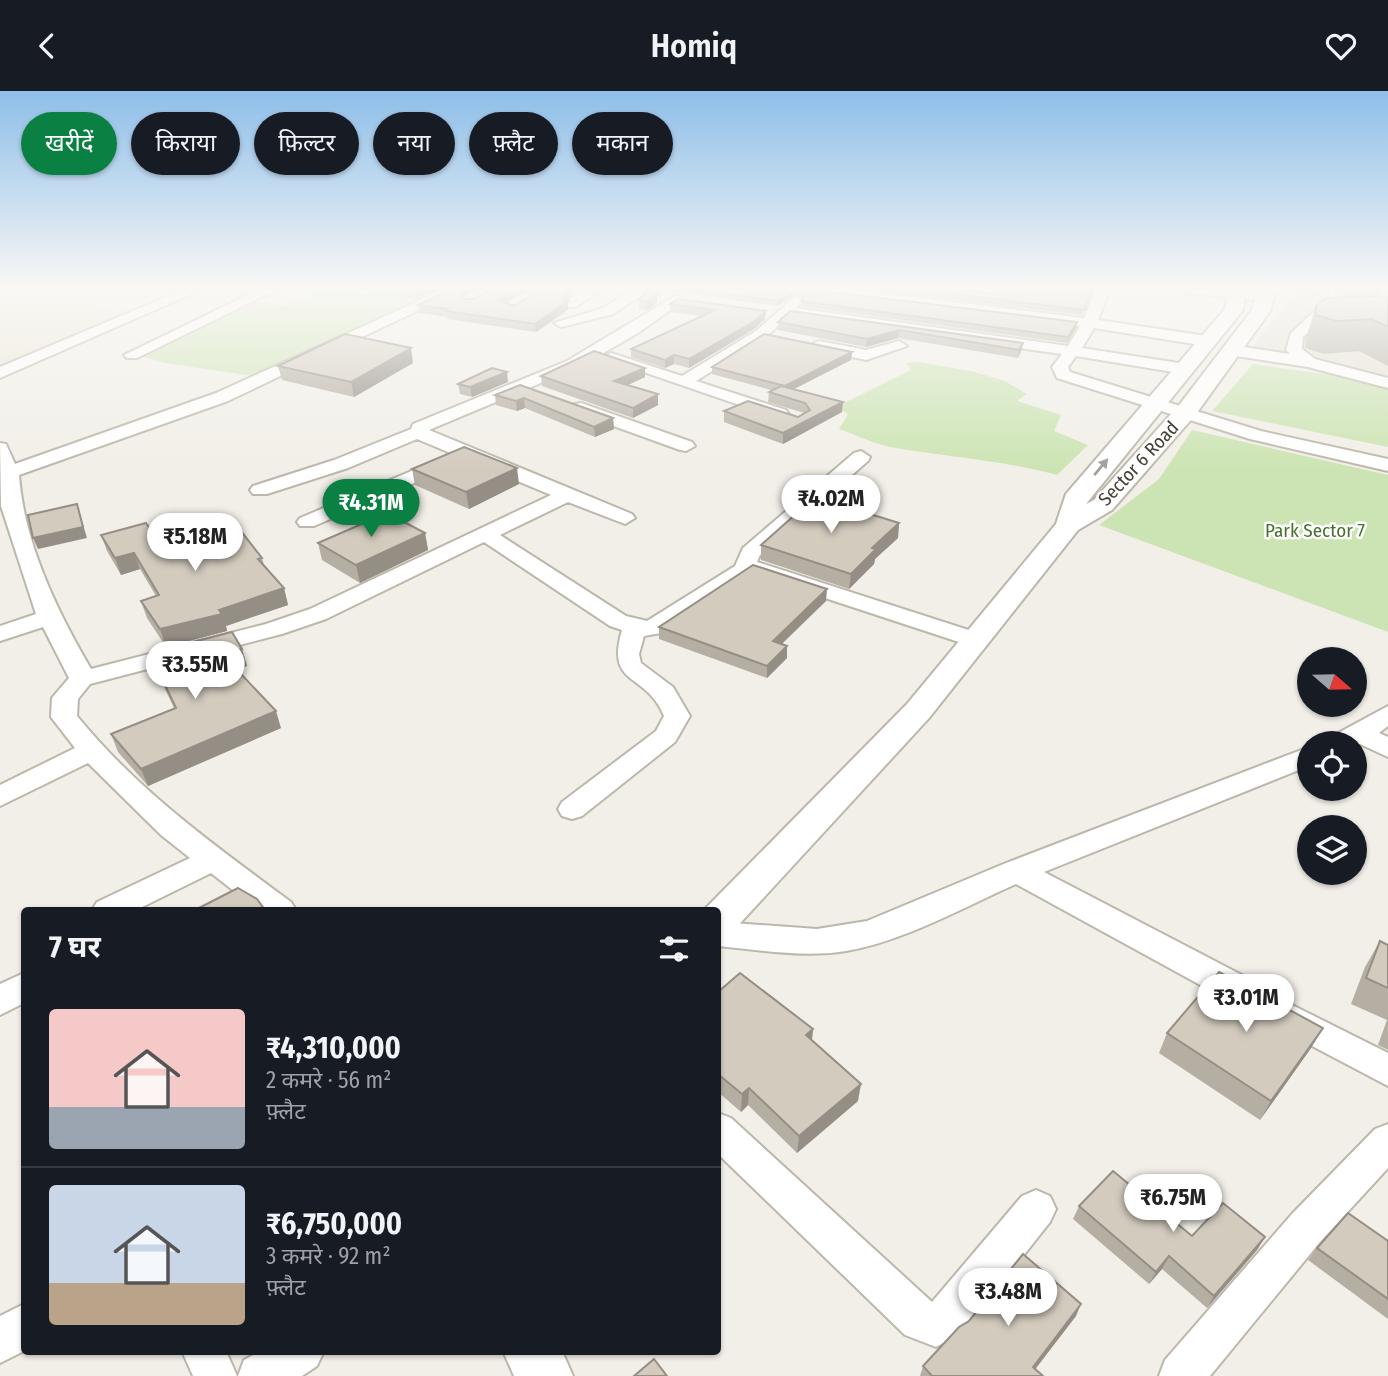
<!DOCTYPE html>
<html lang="hi">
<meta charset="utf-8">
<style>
:root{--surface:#171b24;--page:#242831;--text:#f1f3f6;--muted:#9ea1a6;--line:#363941;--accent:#0b8043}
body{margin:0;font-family:"Fira Sans Condensed","Noto Sans Devanagari",sans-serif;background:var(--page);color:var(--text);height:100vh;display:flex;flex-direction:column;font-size:26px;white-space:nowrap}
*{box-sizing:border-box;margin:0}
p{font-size:23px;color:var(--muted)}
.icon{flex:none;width:38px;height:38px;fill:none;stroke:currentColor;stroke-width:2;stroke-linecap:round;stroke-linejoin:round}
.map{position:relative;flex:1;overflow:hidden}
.details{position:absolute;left:21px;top:816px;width:700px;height:448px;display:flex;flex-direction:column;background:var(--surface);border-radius:7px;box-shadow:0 2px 5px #0004}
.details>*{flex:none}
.banner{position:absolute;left:21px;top:21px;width:700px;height:63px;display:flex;gap:14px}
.needle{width:46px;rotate:110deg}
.buttons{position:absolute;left:1297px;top:556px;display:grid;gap:14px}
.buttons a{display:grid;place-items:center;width:70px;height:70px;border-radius:50%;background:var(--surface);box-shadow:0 2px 5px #0004;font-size:35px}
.price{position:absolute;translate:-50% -60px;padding:0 16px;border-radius:24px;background:#fff;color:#222;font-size:23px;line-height:46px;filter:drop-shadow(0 2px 4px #0008)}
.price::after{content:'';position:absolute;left:50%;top:42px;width:21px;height:16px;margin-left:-10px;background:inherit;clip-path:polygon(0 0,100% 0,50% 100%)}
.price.on{background:var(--accent);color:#fff}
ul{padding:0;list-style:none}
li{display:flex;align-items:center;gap:21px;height:175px;padding:0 28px}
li+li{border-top:2px solid var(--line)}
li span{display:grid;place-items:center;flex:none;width:196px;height:140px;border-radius:7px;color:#555}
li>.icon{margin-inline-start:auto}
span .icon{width:84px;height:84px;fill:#fffc;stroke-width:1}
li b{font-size:30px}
h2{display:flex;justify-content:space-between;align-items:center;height:84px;padding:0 28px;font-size:30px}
.chip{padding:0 24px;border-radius:32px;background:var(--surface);box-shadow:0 2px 5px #0004;font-size:24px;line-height:63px}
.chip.on{background:var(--accent);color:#fff}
header{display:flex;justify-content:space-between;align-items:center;height:91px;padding:0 28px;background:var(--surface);font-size:32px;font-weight:600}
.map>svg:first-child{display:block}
</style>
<header><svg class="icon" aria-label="back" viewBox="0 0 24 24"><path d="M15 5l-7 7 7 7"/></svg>Homiq<svg class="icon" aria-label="heart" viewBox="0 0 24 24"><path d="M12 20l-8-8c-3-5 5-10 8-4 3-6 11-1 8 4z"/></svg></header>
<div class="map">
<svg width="1388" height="1285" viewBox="0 0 1388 1285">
<rect width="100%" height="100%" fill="#f2efe8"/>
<!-- residential -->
<path fill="#e6e1d6" d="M1287,198H1388V290L1247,262L1294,204Z"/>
<!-- education -->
<path fill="#eae5d2" d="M0,198H97L93,210L100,218L127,223L0,278Z"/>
<!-- green -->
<g fill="#cce4b3">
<path d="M326,198H351L424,210L253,285L165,272L132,262L192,231L245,208L286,215Z"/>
<path d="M919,271L971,280L1005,290L1027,303L1017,310L1061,324L1054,340L1088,354L1057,384C1002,369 946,366 890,356C873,352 855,344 839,338L848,323L836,316L911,279L906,272Z"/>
<path d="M1253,273L1388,292V356L1212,320Z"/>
<path d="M1192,339L1388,384V541L1099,434L1159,388Z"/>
</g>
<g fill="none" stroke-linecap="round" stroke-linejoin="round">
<!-- minor casing -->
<g stroke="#bdb7ab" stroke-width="4">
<g id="minor">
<path d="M185,198H203L0,287V276Z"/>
<path d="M260,198H278L137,267H127L124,264Z"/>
<path d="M373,198L364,203L357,199L358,198Z"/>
<path d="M445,198H463L228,310L19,384C24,452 57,520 91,578L266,533L310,518L551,404L417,348L348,377L267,403H253L250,399L253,395L334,369L411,338L413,333L567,270L675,205L680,206V212L638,242L579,276L429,339L632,423L635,427L625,433L568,411L500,444L626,525L647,530L735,475L743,457L854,362L861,360L870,366L868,370L760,464L757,471L984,544L988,549L984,554H968L752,483L661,542L644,545L639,563L641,572L673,596L690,625L675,651L582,725L572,728L562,725L558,718L562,711L656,640L664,625C646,580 605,597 622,539L610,535L484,451L326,528L282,543L90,593L78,608L77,625C138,700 214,754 291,811L296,819H258L211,782L136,819H92L97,811L190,767L161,744L88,672L0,715V694L75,657L51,626L52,607L69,587L43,536L0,550V535L36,523L1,415L0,352L6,353L15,373L216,302Z"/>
<path d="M586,198H602L576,216H566V210Z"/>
<path d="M635,198H651L613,223L561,236L554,232L603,217Z"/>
<path d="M808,198H848L1084,227L1096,198H1110L1098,229L1207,245L1215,250L1207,255L1094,237L1082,257L1185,273L1193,278L1185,283L1076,265L1068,276L1070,281L1261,340L1388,368V380L1250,348L1057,287L1052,276L1062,263L788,225L766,246L696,290L786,319L789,323L780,328L603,267L611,262L682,285L756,240L796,205L803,209L796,217L1068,255L1080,235L815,202Z"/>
<path d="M1180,198C1201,198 1257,194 1272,206L1265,210L1187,202Z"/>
<path d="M1321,198H1335L1334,216L1303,246L1302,258L1315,268L1388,287V297L1308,276L1230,264L1222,259L1230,254L1290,263L1286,259L1291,242L1320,215Z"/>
<path d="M819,250L866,259L899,250L907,255L866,269L814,258V252Z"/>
<path d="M581,312L692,351L695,355L686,360L680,359L575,321L572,317L575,313Z"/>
<path d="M447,365L454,367L456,371L454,375L314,435H300L297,431L300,427Z"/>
<path d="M1388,615V635L1379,642L1388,646V666L1360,653H1325L1329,647Z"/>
<path d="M1309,656V675L1044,781L1259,893L1264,903L1259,913L1247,917L1235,913L1016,793C964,816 902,851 846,860C805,867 759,859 718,855V831L817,838L867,830L1006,772Z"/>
<path d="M24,882V912L0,924V893Z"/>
<path d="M1290,913L1388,962V995L1278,937L1273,927L1278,917Z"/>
<path d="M718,1022L731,1027L932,1211L1022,1105L1036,1099L1050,1105L1056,1118L1050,1131L963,1241L936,1256L905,1244L718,1063Z"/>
<path d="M1388,1033V1077L1320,1151L1210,1285H1159L1165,1269L1292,1123L1375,1038Z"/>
<path d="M24,1213V1260L0,1272V1225Z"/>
<path d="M182,1260H226L237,1285H193Z"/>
<path d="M260,1260H324L317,1275L302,1285H238L244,1269Z"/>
</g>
</g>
<!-- tertiary casing -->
<g stroke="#bdb7ab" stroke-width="4">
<g id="tertiary">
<path d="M1224,198H1242L1245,204L1243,219L1086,413L1094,409L1180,313L1252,219L1256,206L1251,198H1269L1274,206L1270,220L1196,323L1112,419L1078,439L929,627L732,841L718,845V819H704L907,613L1056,433L1066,403L1225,218L1227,204Z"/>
<path d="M503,1260H562L573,1285H514Z"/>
</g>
</g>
<!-- minor -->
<use href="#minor" fill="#fff" fill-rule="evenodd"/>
<!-- tertiary -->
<use href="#tertiary" fill="#fff" fill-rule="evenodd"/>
</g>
<!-- wall -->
<g fill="#b5afa3">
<path d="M371,198H439L417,208L372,202Z"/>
<path d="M491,198H529L506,212L514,215L578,200L564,210L568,219L536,241L447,228V226L419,222L418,214L463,206V208H474Z"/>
<path d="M658,198H813L815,199L1077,231L1076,237L1067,252L801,215V210L803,207L797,203L777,215Z"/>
<path d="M869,198H953L997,203L1001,198H1094L1082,224Z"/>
<path d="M1345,198H1388V275L1359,260L1324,263L1305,257L1306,247L1316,215L1346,206Z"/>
<path d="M639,209L657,212L647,219L639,218Z"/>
<path d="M670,213L766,220L765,228L754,238L689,277L674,273L665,277L631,266V258L701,225L670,221Z"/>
<path d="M790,220L1023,252L1021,260L1018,267L898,247L866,256L778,239V231Z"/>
<path d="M852,261L851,269L794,298L842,321L783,353L724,331V320L798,326L804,322L768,311L769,301L771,299L712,283V276Z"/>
<path d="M413,272L354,306L282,289L278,275Z"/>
<path d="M645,277V286L628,294L658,314L633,327L542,295L541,285Z"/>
<path d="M508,291L472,306L460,303L458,293Z"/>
<path d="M520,294L613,327L614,338L595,346L525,317L517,320L496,314L495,304Z"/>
<path d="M412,378L519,393L469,418L415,394Z"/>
<path d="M899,432L898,447L875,468L874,473L849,498L761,469V454Z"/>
<path d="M425,442L428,459L360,492L322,469L318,452Z"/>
<path d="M101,444L162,456L262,467L264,474L284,497L288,514L226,535L227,540L166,556L147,527L141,510L156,505L140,478L121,484L107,460Z"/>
<path d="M826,510L782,553L787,555V567L767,587L659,548V536Z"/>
<path d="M242,558L247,575L237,578L281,637L148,695L118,661L111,643L174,617L156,579L150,562Z"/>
<path d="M1380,850L1388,854V959L1378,954L1387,929L1351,913L1365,876Z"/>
<path d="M718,901L813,938L812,949L858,1010L797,1062L748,1014L741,1021L718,1001Z"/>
<path d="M1323,937L1311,957L1260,1029L1159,962L1167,942Z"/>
<path d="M1079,1115L1192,1145L1265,1146L1257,1159L1207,1217L1162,1178L1149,1193L1073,1128Z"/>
<path d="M1388,1150V1228L1308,1169L1317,1157Z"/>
<path d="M1076,1225L1035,1278L1043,1285H920L923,1275Z"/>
</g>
<!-- shaded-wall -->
<g fill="#948e85">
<path d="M420,198H439L417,208L416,200Z"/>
<path d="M462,198H478L463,206L462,216Z"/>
<path d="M516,198H529L498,217V209Z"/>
<path d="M569,198H577L578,200L563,210V202Z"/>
<path d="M798,198L797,203L777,215L778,210Z"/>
<path d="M657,203V212L647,219V210Z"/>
<path d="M568,210V219L536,241L535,233Z"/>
<path d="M766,220L765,228L754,238L689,277V268Z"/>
<path d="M1077,231L1076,237L1067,252L1068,246Z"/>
<path d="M899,239L898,247L866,256L867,248Z"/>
<path d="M1023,252L1021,260L1018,267L1019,259Z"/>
<path d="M411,257L413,272L354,306L351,291Z"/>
<path d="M852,261L851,269L784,303L785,295Z"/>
<path d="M674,264V273L665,277V269Z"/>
<path d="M645,277V286L615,300L614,290Z"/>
<path d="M507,281L508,291L472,306L470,296Z"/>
<path d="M658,303V314L633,327V317Z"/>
<path d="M524,307L525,317L517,320L516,310Z"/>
<path d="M843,311L842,321L783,353V342Z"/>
<path d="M613,327L614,338L595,346L594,336Z"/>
<path d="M517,377L519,393L469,418L466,401Z"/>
<path d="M77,413L87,447L38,458L33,447Z"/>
<path d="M899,432L898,447L875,468L874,473L849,498L851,483L872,457Z"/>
<path d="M425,442L428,459L360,492L356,474Z"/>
<path d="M134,462L140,478L121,484L115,467Z"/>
<path d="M284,497L288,514L226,535L227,540L166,556L160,538Z"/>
<path d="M827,498L826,510L772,562L773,550Z"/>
<path d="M787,555V567L767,587V575Z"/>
<path d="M242,558L247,575L229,581L223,564Z"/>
<path d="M276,620L281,637L148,695L141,678Z"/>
<path d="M1323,937L1311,957L1260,1029L1271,1010Z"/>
<path d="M813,938L811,956L806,944Z"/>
<path d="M861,993L858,1010L797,1062L799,1045Z"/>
<path d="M749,997L748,1014L741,1021L742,1003Z"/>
<path d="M1265,1146L1257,1159L1207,1217L1214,1205Z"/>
<path d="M1169,1165L1162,1178L1149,1193L1156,1181Z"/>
<path d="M1081,1213L1076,1225L1030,1285L1033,1276Z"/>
</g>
<!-- building -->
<g fill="#d3cbbe" stroke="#948e85" stroke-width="2">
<path d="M402,198H420L416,200Z"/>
<path d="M451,198H462L461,208H474L491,198H516L498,209L514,215L542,198H569L563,202L564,210H568L535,233L446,220L448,218L418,214Z"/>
<path d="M692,198H797L778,210Z"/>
<path d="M798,198H813L815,199L1077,231L1068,246L801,210L806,203Z"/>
<path d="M913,198H953L997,203L1001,198H1092L1084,219Z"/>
<path d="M1375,198H1388V236L1372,228L1336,230L1316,224V215L1325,207L1381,205Z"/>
<path d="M647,200L657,203L647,210L639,209Z"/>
<path d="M679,208L766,220L755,230L689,268L674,264L665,269L631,258L715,219L670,213Z"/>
<path d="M790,220L1023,252L1019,259L899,239L867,248L778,231Z"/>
<path d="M345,243L411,257L351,291L278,275Z"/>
<path d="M764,243L852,261L785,295L712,276Z"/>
<path d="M594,260L645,277L614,290L658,303L633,317L541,285Z"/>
<path d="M492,277L507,281L470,296L458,293Z"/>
<path d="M520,294L613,327L594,336L524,307L516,310L495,304Z"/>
<path d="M781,295L843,311L783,342L724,320L748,310L798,326L810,319L805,312L769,301Z"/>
<path d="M464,356L517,377L466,401L412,378Z"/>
<path d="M815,406L899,432L872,457L876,458L851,483L761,454Z"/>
<path d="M77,413L83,436L33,447L28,424Z"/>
<path d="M387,422L425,442L356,474L318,452Z"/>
<path d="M146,432L162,456L237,435L262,467L258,468L284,497L219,519L222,523L160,538L141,510L159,504L134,462L115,467L101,444Z"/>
<path d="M753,474L827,498L773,550L787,555L767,575L659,536Z"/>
<path d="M232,541L242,558L223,564L276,620L141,678L111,643L176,617L150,562Z"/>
<path d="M238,797L257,808L265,819H195Z"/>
<path d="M1380,850L1388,854V897L1366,887Z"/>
<path d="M1219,881L1323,937L1271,1010L1167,942Z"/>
<path d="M740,882L813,938L806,944L861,993L799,1045L749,997L742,1003L718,983V901Z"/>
<path d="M1113,1080L1192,1145L1223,1112L1265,1146L1214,1205L1169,1165L1156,1181L1079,1115Z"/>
<path d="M1348,1122L1388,1150V1208L1317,1157Z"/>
<path d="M1023,1163L1081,1213L1033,1276L1043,1285H932L923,1275L959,1236L969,1230Z"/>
<path d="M654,1268L667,1285H634Z"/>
</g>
<!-- one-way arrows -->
<defs><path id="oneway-solid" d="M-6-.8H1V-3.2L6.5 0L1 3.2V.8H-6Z" transform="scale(1.75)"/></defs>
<use fill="#a2a09b" href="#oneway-solid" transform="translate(1101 376) rotate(-50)"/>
<!-- sky -->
<linearGradient id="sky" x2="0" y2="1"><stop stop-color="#8ebee9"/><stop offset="0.52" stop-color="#f9f8f5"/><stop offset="1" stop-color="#f9f8f5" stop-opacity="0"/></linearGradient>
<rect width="1388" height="378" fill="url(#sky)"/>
<g text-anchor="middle" stroke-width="5" stroke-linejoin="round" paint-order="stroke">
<!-- far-street labels -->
<g font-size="19" fill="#454037" stroke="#fff">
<text transform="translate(1138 372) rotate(-47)" y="7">Sector 6 Road</text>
</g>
<!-- far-park labels -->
<g font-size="19" fill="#46722e" stroke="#fff">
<text x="1315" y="446">Park Sector 7</text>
</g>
</g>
</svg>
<div class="buttons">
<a><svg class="needle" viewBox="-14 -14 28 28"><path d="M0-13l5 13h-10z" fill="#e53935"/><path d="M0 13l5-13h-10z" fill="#9ea1a6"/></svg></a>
<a><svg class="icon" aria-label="locate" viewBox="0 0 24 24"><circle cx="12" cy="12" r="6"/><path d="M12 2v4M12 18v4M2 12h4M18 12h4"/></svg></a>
<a><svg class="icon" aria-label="layers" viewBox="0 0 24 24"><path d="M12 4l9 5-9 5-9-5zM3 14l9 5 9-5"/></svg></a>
</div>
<b class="price" style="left:831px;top:444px">₹4.02M</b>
<b class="price on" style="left:371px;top:448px">₹4.31M</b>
<b class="price" style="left:195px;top:482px">₹5.18M</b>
<b class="price" style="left:195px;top:610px">₹3.55M</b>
<b class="price" style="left:1246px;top:943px">₹3.01M</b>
<b class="price" style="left:1173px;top:1143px">₹6.75M</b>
<b class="price" style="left:1008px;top:1237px">₹3.48M</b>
<div class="banner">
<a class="chip on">खरीदें</a>
<a class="chip">किराया</a>
<a class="chip">फ़िल्टर</a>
<a class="chip">नया</a>
<a class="chip">फ़्लैट</a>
<a class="chip">मकान</a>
</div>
<section class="details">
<h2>7 घर<svg class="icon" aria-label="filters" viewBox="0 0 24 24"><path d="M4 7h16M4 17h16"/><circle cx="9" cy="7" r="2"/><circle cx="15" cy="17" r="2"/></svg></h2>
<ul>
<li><span style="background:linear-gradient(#f6c9c9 70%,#9aa5b1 0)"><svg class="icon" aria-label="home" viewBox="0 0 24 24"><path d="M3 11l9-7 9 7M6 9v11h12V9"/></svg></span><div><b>₹4,310,000</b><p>2 कमरे · 56 m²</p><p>फ़्लैट</p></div></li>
<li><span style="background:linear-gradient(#c9d6e8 70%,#b9a48a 0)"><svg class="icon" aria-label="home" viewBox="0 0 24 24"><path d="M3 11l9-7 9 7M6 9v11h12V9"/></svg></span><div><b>₹6,750,000</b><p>3 कमरे · 92 m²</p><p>फ़्लैट</p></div></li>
</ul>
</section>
</div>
